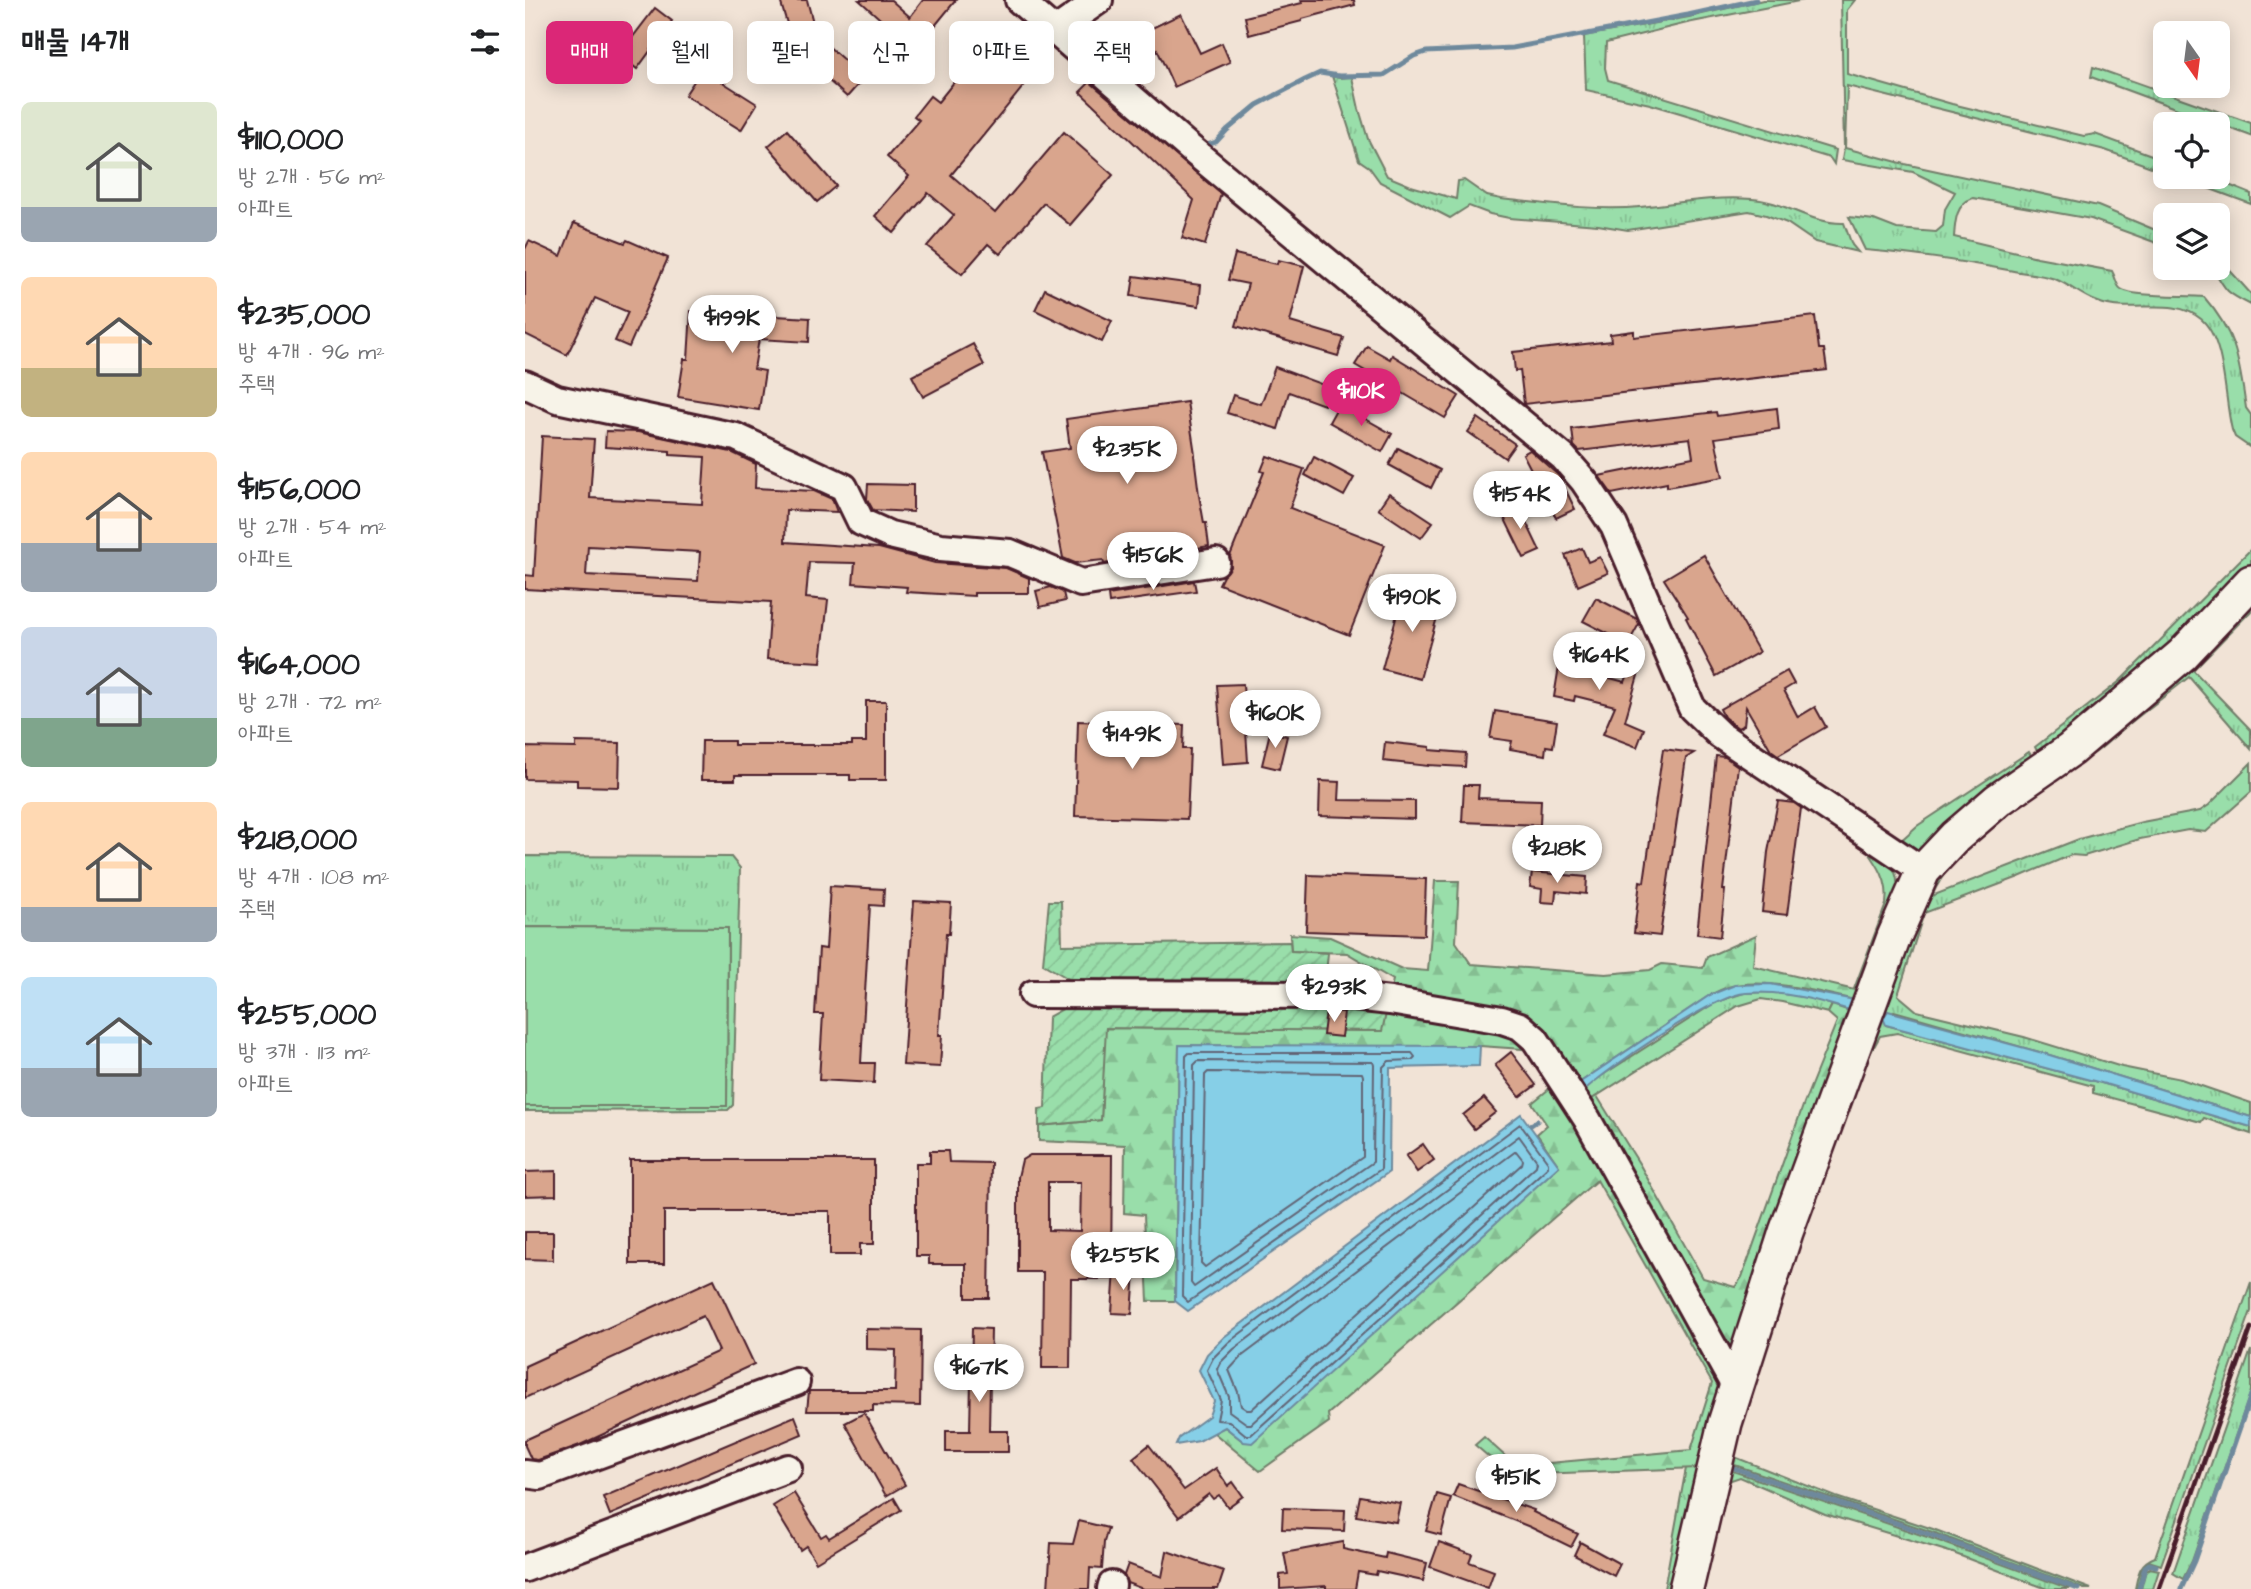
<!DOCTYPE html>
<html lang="ko">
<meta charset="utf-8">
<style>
:root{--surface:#fff;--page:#f2f2f2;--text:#202124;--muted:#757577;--accent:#db2777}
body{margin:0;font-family:"Architects Daughter","Poor Story",sans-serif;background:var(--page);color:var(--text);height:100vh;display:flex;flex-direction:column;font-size:26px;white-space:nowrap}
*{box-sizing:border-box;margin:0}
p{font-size:23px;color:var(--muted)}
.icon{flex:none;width:38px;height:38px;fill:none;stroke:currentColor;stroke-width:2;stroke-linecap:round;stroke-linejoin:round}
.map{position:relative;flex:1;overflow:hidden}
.drawer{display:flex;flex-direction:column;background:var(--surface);width:525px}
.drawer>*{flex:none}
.banner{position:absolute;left:21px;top:21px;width:665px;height:63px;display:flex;gap:14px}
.needle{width:46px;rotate:166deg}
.controls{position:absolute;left:1628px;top:21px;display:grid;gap:14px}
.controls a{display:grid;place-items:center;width:77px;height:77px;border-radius:10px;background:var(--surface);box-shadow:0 4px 18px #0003;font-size:35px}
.price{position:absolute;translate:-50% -60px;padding:0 16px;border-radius:24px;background:#fff;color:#222;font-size:23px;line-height:46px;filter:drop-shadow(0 2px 4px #0008)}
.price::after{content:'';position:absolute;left:50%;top:42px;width:21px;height:16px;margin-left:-10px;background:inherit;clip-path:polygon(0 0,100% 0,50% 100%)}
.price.selected{background:var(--accent);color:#fff}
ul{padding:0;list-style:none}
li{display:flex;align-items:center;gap:21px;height:175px;padding:0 21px}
li span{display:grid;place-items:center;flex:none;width:196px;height:140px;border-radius:10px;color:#555}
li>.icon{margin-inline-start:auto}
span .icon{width:84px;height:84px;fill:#fffc;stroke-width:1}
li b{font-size:30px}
h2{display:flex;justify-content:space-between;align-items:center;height:84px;padding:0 21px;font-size:30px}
.chip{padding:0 24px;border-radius:10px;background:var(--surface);box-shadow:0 4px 18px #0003;font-size:24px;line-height:63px}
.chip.selected{background:var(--accent);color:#fff}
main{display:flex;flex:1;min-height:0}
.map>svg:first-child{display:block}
</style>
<main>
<section class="drawer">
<h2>매물 14개<svg class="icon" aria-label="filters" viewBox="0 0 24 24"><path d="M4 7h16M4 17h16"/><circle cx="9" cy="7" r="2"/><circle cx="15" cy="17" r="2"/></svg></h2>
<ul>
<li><span style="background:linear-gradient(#dfe7d0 75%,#9aa5b1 0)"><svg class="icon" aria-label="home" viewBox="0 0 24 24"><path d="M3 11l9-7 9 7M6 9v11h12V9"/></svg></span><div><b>$110,000</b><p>방 2개 · 56 m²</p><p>아파트</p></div></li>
<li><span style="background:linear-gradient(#ffd9b3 65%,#c2b280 0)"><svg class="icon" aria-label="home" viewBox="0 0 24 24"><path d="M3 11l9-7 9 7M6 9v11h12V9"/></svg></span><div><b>$235,000</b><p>방 4개 · 96 m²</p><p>주택</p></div></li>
<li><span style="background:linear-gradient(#ffd9b3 65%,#9aa5b1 0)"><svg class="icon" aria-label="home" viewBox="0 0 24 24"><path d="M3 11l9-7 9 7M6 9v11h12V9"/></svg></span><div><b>$156,000</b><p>방 2개 · 54 m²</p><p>아파트</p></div></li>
<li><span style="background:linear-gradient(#c9d6e8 65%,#7fa58c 0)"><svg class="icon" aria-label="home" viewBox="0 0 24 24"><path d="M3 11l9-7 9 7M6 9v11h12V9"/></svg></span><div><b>$164,000</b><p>방 2개 · 72 m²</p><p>아파트</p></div></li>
<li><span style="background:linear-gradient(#ffd9b3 75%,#9aa5b1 0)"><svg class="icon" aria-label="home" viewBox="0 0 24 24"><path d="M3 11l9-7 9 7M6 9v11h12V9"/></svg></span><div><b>$218,000</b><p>방 4개 · 108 m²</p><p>주택</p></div></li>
<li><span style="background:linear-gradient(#bfe0f5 65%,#9aa5b1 0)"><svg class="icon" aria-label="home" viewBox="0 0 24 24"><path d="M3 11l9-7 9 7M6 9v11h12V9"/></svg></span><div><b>$255,000</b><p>방 3개 · 113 m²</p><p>아파트</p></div></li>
</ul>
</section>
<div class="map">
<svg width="1726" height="1589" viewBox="0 0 1726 1589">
<defs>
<pattern id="grass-tufts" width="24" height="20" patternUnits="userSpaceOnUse" patternTransform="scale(1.75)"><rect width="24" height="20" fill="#99deaa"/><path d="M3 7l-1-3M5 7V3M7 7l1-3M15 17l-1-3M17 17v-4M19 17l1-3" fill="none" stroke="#85be92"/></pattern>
<pattern id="forest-firs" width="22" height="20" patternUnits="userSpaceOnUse" patternTransform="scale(1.75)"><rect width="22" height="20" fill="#99deaa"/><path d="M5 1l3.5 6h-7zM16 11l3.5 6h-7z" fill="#85be92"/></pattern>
<pattern id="garden-furrows" width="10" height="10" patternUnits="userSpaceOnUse" patternTransform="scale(1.75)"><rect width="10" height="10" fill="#99deaa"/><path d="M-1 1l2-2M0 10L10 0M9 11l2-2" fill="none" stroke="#85be92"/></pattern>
</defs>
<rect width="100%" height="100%" fill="#f1e3d6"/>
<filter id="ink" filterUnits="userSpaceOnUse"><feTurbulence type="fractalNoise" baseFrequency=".0143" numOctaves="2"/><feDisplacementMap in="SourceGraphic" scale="14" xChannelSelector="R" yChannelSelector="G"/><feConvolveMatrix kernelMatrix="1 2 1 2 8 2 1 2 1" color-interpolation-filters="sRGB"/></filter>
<g filter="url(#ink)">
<!-- grass -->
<g fill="url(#grass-tufts)" stroke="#727e6a" stroke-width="2">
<path d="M1238,0H1279L1162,23L1081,43L1080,68L1083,80L1311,150L1309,164L1305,158L1125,104L1061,90L1059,36L1164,17Z"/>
<path d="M1316,0H1330L1322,10V74L1427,104L1559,136L1570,134L1640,160V172L1580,150L1322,86L1320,148L1380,164L1573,206L1640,234V246L1566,219L1448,198C1431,204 1430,221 1429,237L1512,257L1587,271C1590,276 1591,283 1594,287C1601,298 1663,295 1679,297C1712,335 1714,360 1721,408L1726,415V448L1710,437L1707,430C1699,399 1701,340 1676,319C1648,295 1605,315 1573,302C1558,297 1545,285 1530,279C1516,274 1498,273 1483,270C1435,261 1389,254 1340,250L1324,217L1349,220L1372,229L1411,232L1418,226L1420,209L1430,192L1388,172L1317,160L1319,148Z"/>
<path d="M1568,67L1726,123V136L1566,77Z"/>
<path d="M807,76L814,78L827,77L834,109L843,139L862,176L886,186L931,199L933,181L939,180L962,196L976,199C1022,204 1069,211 1115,207C1152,203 1189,196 1227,199C1260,201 1285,224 1319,223L1327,245L1333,252L1290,242L1262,223L1241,215L1224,211L1103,230L1073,225L984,218L965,214L944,206L925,218L855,182L844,167L834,160Z"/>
<path d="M1653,177H1684L1726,194V204Z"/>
<path d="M1692,256L1726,294V305C1702,293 1701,292 1688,268H1692Z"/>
<path d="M1726,549V568L1681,616L1516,759L1510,747L1595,681Z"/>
<path d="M1726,597V611L1668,670L1726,730V749L1664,677C1644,693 1624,708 1604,724C1593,733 1583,743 1571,752C1516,790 1435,833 1407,896L1554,839L1617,822L1675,811L1684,805L1726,763V792L1681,832L1663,830L1615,839L1559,856L1546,855L1494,877L1399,913L1373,995L1392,1011L1499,1037L1597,1067L1656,1079L1726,1103V1117L1518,1053L1369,1011L1361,1025L1580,1084L1726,1127V1134L1679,1118L1676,1122L1568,1093V1086L1372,1033L1355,1036L1345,1054L1333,1085L1320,1112L1288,1199L1207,1456L1311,1497L1408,1529L1566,1589H1559L1407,1532L1198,1461L1216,1395L1405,878Z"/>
<path d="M1504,752L1511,764L1398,850L1391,852L1372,844L1392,826Z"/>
<path d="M1335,840C1356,856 1376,863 1372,893L1338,992L1329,989L1361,904C1365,878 1349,860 1335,840Z"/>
<path d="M0,856L206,857L215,868L208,1105L203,1110L0,1111V1106H202L203,928L0,927Z"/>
<path d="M1247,992L1287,998L1307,1005L1303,1013L1257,1002L1236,999L1213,1006L1059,1104L1054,1095L1067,1082L1191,1002L1219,993Z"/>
<path d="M1726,1282V1311L1636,1565L1624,1561L1618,1565L1612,1589H1610C1613,1574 1614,1563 1630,1557Z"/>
<path d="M1726,1350V1391L1667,1561L1658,1579L1648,1573Z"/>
<path d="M1196,1467L1411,1540L1545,1589H1522L1428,1553L1300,1514L1215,1477L1206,1480L1200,1487Z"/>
<path d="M1161,1468H1173L1145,1589H1139Z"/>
<path d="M1625,1568L1634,1570L1628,1589H1616L1621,1570Z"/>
</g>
<!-- forest -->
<g fill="url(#forest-firs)" stroke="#727e6a" stroke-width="2">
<path d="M910,881H934L931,942L946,964L1081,974L1125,970L1137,964L1178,968L1182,957L1231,935L1228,966L1338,992L1335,1001C1296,993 1251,979 1211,985C1202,986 1193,991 1185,995L1048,1087L1022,1041L865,992L868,980L822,953L766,951L765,934L805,937L877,969L903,971Z"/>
<path d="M1307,1005L1331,1013L1208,1359L1059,1104L1072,1096L1115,1165L1178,1278L1210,1287L1217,1277L1279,1103L1312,1021L1303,1013Z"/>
<path d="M862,1009L982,1031L998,1049L955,1046H654L650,1301H623L619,1215L599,1213L600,1145L514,1141V1126L576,1120L580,1028L856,1031Z"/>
<path d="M1014,1051L1199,1378L1173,1468L985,1475L950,1445L959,1437L991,1466L1166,1450L1187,1383L1072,1180L803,1414L804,1422L735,1471L688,1432L700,1427L719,1442L1034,1166L1012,1134L1022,1125L1007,1103L1024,1089L1016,1074Z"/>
</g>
<!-- garden -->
<g fill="url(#garden-furrows)" stroke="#727e6a" stroke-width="2">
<path d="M524,901H536L537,945L765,942L766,951L803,953L800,984L544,979L518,964Z"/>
<path d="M543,1006L862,1009L857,1031L581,1028L576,1120L514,1126V1109L520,1108L523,1017Z"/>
</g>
<!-- pitch -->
<path fill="#99deaa" stroke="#727e6a" stroke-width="2" d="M0,927L203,928L202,1106H0Z"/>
<!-- water -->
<g fill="#86cfe7" stroke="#6e899c" stroke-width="2">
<path d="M1245,984L1335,1001L1331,1012C1295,1001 1259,990 1221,993C1188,995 1080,1070 1054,1095L1048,1087L1185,995L1210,985Z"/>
<path d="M1363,1011L1518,1053L1726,1117V1127L1580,1084L1361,1025L1358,1018Z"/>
<path d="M654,1045L955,1046L954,1066L865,1068L864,1172L663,1311L650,1301Z"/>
<path d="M996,1114L1034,1166L727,1443L719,1442L700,1427L674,1441L651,1445L654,1438L684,1416L689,1401L674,1370L682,1354L699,1337Z"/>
</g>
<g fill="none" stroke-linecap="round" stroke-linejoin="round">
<!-- shore -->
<g stroke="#626576" stroke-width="2">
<path d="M664,1053H887L890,1057L887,1060L864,1061L858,1067L856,1169L663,1302L657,1296L661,1056Z"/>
<path d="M673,1061L848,1062L849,1065L848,1162L669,1287L666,1283L669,1065Z"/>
<path d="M683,1072L837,1073L838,1076V1157L680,1267L676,1263L680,1075Z"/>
<path d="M995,1124L1023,1162V1167L726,1435H721L704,1421L692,1420L696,1400L682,1370L688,1358L704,1342Z"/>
<path d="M994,1136L1012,1161L1011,1166L726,1424H722L704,1411V1397L692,1369L695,1363L709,1349Z"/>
<path d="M991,1151L998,1160L997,1164L726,1410H722L716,1406L713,1392L704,1370L716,1357Z"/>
</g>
<!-- stream -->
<g stroke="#6e899c" stroke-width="5">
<path d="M682,145L691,142L702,130L732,105L780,80L795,73L814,76L859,75L889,56L901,52L987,48L1163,15L1231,0"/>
<path d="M1006,1125L1012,1121"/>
<path d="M1203,1466L1415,1538L1553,1589"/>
<path d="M1614,1589L1620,1567L1624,1564L1631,1566"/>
<path d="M1656,1589L1669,1561L1726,1395"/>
</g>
</g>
<!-- building -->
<g fill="#d9a58d" stroke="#4a1f2b" stroke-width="2" fill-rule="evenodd">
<path d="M255,0H282L290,30L266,37Z"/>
<path d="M334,0H366L385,17L398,0H431L382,60L362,44L371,33Z"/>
<path d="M776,0H829L830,5L777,19V21L724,35L720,17L777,3Z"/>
<path d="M130,8L147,21L112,69L94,55Z"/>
<path d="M656,14L675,53L697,43L705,62L649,87L632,49L614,58L604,39Z"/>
<path d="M460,29L511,71L426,175L470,213L539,132L588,175L545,225L519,203L475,254L463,244L437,274L402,246L429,215L403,193L369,233L350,216L384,176L362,157L394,120L389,116L405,96L413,102L450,56L443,51Z"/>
<path d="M292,36L339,78L322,97L275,55Z"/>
<path d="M177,69L232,104L216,130L160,95Z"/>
<path d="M565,82L696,194L680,245L657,238L669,200L555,92Z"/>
<path d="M262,130L311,186L292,202L243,146Z"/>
<path d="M49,223L100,243L102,240L143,258L104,347L90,341L103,312L70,298L42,355L0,334V249L4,241L36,256Z"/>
<path d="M710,254L752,264L753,260L779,266L765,322L819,338L813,356L711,326L723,284L703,280Z"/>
<path d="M609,276L676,285L674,306L606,296Z"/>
<path d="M520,289L587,321L577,342L510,310Z"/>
<path d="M166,311L285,318L284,342L234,339L229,369L240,371L234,410L153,397L159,359H163Z"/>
<path d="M1290,316L1294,349H1299L1302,370L999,404L995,370L990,371L988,352L1086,341L1085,334L1109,331V337Z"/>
<path d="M448,344L459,365L398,397L387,376Z"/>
<path d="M842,346L865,359L867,355L934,396L920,418L830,365Z"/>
<path d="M750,367L804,387L799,405L764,392L753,429L702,413L708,395L736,404Z"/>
<path d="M662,402L670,454L669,455L674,495L679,523H681L684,546L579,564L578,560L550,563L538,558L517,452L545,448L541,419Z"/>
<path d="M814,404L867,434L857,452L804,422Z"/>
<path d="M1252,408L1254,429L1190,438L1198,477L1142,487V483L1087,494L1074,476L1168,457L1165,438L1054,451L1049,446L1047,429L1191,412L1192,416Z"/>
<path d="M953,418L990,444L980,458L943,432Z"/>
<path d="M81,431L113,432L206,452L231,464L230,488L289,491L307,499L312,512L261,510L260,542L354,548L410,563L481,568L504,578V593H449V596L381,592L382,587L328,583L330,563L284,562L281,598L303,600L296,662L242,659L246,602L0,589V575L9,576L17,436L69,439L65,498L177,504L180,457L145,455V451L80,447ZM63,546L175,552L173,581L61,575Z"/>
<path d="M873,448L915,470L906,488L864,465Z"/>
<path d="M1005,450L1034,476L1050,509L1031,518L998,454Z"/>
<path d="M742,456L779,469L765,508L860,545L824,635L694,584L698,576L706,567L705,556L739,472L736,471Z"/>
<path d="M789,457L829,478L819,496L780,475Z"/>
<path d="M343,484L388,485V512L348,510L342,499Z"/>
<path d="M864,493L908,522L896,538L853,509Z"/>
<path d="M992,503L1015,551L999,558L976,511Z"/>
<path d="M1057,548L1063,562L1075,557L1083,573L1053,586L1040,555Z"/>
<path d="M1179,555L1234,652L1191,676L1161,618L1163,617L1139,579Z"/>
<path d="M669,581L671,591L584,603L583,595Z"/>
<path d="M526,587L538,592L540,601L515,607L511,591Z"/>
<path d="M879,589L917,599L895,679L857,669Z"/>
<path d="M1071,598L1112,619L1114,624L1103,644L1058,621Z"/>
<path d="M1037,648L1074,654L1070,674L1100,682L1105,669L1114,672L1100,721L1119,729L1112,747L1078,734L1090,706L1050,696L1049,701L1029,697Z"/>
<path d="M1262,671L1269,684L1259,690L1273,717L1290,707L1301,727L1253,755L1246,750L1221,707L1219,725L1213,728L1199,717L1195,709Z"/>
<path d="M718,684L723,762L698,764L692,685Z"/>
<path d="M341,701H361V780H325V775H210V780H176L177,741H209V745H327V742H341Z"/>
<path d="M970,711L1032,721L1028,747L1021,746L1020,755L985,749L987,741L965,738Z"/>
<path d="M553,721L659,725L658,749H665L662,819L550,816Z"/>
<path d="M745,732L762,736L754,769L737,765Z"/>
<path d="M51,742L95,743L94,787L52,786V780L0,779V747L51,748Z"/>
<path d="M860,742L905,747V750L941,753L940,767L903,765V766L858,761Z"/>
<path d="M1138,749L1169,753L1161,758L1135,936L1109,933L1115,881L1119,882Z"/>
<path d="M1191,756L1200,757L1213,766L1198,890H1200L1195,937L1172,934Z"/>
<path d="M795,781L815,782L814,800L890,801V819L794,816Z"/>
<path d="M939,785H954L953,798L1016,800L1015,825L937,822Z"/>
<path d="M1253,801L1269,803L1276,808L1262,915L1237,912L1243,852Z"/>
<path d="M1007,872L1062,877L1061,894L1031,891L1030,903L1016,902L1017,889L1005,887Z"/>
<path d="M783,875L901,879L899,935L781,931Z"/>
<path d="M305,886L359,889L358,906L345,905L336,1063H350L349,1083L294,1080L298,1014H290L294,948L301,949Z"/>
<path d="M389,901L426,903L424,934H421L414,1035H417L415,1067L378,1065Z"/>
<path d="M801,1011L819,1012L816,1037L798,1035Z"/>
<path d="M986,1052L1011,1085L995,1097L970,1065Z"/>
<path d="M959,1098L971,1112L949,1129L938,1115Z"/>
<path d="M898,1144L909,1160L892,1172L881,1156Z"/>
<path d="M405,1151H423L424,1162L466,1163L464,1298H441V1264H404V1256H391V1163H405Z"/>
<path d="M505,1155H587L586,1279H546L545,1368H517L518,1272H493V1177L497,1160ZM523,1182H556L555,1231L523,1230Z"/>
<path d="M105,1160H349V1244H335V1255H305V1211H139V1264H105Z"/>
<path d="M31,1171V1195L0,1196V1172Z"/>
<path d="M0,1232H28V1260L0,1259Z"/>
<path d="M590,1269L610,1271L607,1314L587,1313Z"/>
<path d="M189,1279L229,1364L55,1445L13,1460L6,1459L0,1446V1440L194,1351L178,1316L0,1398V1366Z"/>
<path d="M447,1328L466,1329L464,1431H483V1452H421V1431H445Z"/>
<path d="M341,1329L396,1330L395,1406L348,1405V1411H282L284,1391H370L371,1350L341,1349Z"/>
<path d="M339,1413L380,1485L361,1496L320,1423Z"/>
<path d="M270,1416L277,1434L85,1515L78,1497Z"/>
<path d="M624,1445L659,1490L691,1468L703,1486L708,1482L718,1496L703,1507L694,1495L688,1499L684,1494L654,1517L608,1458Z"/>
<path d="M933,1484L1009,1510L1008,1512L1053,1534L1046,1547L1005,1527L928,1496Z"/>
<path d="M269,1493L296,1537L301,1534L304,1538L369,1498L376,1510L291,1562L281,1546L275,1550L248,1506Z"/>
<path d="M912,1494L926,1498L916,1535L901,1531Z"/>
<path d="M835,1496L875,1503L871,1522L831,1516Z"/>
<path d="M758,1508L820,1510L819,1531L757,1529Z"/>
<path d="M554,1521L583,1528L579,1542L577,1569L565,1568L564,1589H523L526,1543L548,1544Z"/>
<path d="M818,1542V1549L860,1558L861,1553L902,1563L898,1581L852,1571L851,1575L833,1572L830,1589H801V1586L755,1589V1575L763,1574L759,1553Z"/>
<path d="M914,1542L947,1554L944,1562L969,1571L963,1588L905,1567Z"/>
<path d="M1055,1542L1095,1564L1089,1576L1049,1555Z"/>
<path d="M642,1551L699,1571L693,1589H618L602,1583L599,1575L603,1564L637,1577Z"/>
</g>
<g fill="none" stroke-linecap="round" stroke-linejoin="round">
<!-- minor casing -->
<g stroke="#4a1f2b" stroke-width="32">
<g id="minor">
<path d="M494,0L666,149L1038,457L1059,481L1089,526L1167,708L1195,735L1398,871"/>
<path d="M530,31L574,0"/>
<path d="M0,384L32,399L211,437L319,487L336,522L365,535L416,547L485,553L556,583L691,562"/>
<path d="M508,994L812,995L865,1001L977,1020L995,1026L1010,1039L1062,1119L1211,1388"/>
<path d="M0,1474L15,1476L271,1382"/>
<path d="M0,1568L263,1468"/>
<path d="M586,1589L587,1585"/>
</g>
</g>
<!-- major casing -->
<g stroke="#4a1f2b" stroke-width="38">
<path id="major" d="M1161,1589L1200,1423L1261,1232L1369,937L1398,871L1430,837L1473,800L1545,750L1657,655L1726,582"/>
</g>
<!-- minor -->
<use href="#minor" stroke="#f7f3e8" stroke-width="26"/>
<!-- major -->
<use href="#major" stroke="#f7f3e8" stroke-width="33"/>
<!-- rail -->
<path stroke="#4a1f2b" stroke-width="5" d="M1634,1589L1726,1328"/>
</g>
</g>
</svg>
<div class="controls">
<a><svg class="needle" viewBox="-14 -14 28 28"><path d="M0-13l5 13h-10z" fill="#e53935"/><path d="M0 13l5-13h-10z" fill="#757577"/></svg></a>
<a><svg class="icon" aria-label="locate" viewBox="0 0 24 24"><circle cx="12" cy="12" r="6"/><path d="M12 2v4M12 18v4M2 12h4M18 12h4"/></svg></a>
<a><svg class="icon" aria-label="layers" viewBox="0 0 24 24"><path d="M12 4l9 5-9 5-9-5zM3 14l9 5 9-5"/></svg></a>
</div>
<b class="price" style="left:207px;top:355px">$199K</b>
<b class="price selected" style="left:836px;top:428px">$110K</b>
<b class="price" style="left:602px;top:486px">$235K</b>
<b class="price" style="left:995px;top:531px">$154K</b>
<b class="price" style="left:628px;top:592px">$156K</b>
<b class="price" style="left:887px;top:634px">$190K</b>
<b class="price" style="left:1074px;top:692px">$164K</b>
<b class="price" style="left:750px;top:750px">$160K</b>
<b class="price" style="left:607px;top:771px">$149K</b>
<b class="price" style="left:1032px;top:885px">$218K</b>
<b class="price" style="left:809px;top:1024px">$293K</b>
<b class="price" style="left:598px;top:1292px">$255K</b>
<b class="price" style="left:454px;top:1404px">$167K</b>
<b class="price" style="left:991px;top:1514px">$151K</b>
<div class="banner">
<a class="chip selected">매매</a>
<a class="chip">월세</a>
<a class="chip">필터</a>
<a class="chip">신규</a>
<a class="chip">아파트</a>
<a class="chip">주택</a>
</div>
</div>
</main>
